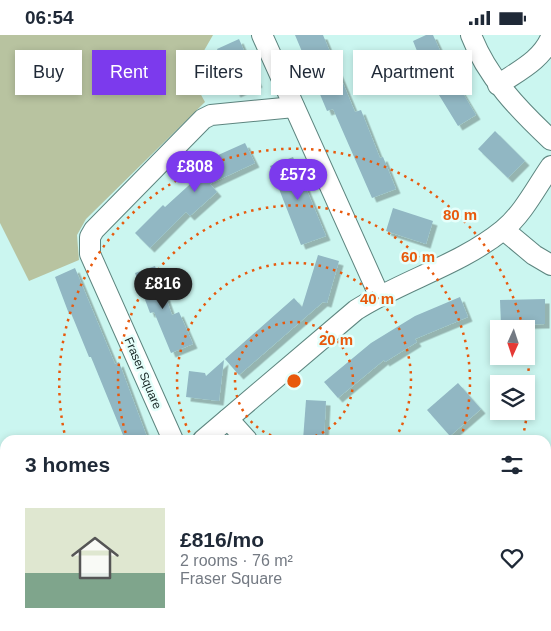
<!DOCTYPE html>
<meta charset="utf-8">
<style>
:root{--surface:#fff;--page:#f2f2f3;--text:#1f2937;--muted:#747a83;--line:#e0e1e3;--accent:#7c3aed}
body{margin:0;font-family:Helvetica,sans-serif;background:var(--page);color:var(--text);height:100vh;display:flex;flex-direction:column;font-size:19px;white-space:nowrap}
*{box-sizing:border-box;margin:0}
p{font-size:16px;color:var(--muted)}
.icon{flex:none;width:28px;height:28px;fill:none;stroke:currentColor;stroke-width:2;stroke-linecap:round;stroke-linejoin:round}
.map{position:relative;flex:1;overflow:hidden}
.sheet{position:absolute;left:0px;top:400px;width:551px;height:196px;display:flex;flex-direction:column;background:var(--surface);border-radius:15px 15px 0 0;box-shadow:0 2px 8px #0003}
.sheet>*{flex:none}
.guide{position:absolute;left:15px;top:15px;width:521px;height:45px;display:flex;gap:10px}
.needle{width:32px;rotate:183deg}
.buttons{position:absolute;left:490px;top:285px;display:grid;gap:10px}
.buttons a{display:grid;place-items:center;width:45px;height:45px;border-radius:0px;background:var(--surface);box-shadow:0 2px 8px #0003;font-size:25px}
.price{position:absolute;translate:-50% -42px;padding:0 11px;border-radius:18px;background:var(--accent);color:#fff;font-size:16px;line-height:32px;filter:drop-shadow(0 1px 2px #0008)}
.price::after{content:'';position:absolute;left:50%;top:30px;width:15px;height:11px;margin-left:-8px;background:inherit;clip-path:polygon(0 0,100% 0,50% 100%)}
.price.on{background:#222;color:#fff}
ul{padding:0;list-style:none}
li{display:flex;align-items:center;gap:15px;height:125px;padding:0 25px}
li+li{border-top:1px solid var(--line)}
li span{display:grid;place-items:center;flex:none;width:140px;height:100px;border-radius:0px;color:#555}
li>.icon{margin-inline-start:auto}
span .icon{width:60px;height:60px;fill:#fffc;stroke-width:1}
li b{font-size:21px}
h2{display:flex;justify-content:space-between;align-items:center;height:60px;padding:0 25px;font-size:21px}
.chip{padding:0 18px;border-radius:0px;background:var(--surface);box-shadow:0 2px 8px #0003;font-size:18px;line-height:45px}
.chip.on{background:var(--accent);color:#fff}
.status{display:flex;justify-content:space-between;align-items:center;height:35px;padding:0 25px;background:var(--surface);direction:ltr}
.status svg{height:14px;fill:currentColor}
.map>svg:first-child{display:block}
</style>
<div class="status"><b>06:54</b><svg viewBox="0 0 49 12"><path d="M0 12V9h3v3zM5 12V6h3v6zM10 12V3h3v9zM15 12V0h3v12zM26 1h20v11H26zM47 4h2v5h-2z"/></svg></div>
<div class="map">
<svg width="551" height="596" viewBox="0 0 551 596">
<defs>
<filter id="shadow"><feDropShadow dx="4.5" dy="4.5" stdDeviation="0" flood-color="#0004"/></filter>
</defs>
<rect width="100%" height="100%" fill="#cbf6f0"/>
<!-- green -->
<path fill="#b8c3a0" d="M0,0H213L190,40L205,67L86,184L77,200L79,225L29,246L0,188Z"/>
<!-- building -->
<g fill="#91b7c3" filter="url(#shadow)">
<path d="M295,0H323L355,77L361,75L380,123L383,122L396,154L372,163L333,74L327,76Z"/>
<path d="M426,0H433L449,35L476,80L458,91L431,47L419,52L412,36L423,31L413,6Z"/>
<path d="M239,4L258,48L236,58L217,14Z"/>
<path d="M495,96L525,126L508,143L478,114Z"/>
<path d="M245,108L255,128L210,149L217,157L190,181L186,177L150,213L135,198L163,170L165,172L210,131L207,125Z"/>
<path d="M293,122L326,201L301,210L270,131Z"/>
<path d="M393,173L433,186L426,209L386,196Z"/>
<path d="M318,220L339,226L327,268L323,267L239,340L225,324L294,263L302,272Z"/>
<path d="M155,231L172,280L179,277L193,309L171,318L154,277L150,278L135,238Z"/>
<path d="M75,233L115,329L119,327L147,402L139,405H125L91,322H89L71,278L69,279L55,242Z"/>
<path d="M460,262L468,282L415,304L417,307L385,327L384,325L338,363L324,347L371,308L415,281Z"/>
<path d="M545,264V289L501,290L500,265Z"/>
<path d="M224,325L219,366L186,362L189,336L205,338L206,341Z"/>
<path d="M458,348L481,374L450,401L427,375Z"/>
<path d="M306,365L326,366L324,405H303Z"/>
</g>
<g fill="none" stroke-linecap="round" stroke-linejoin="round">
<!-- minor casing -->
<g stroke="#5d857f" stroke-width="22">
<g id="minor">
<path d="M262,0L379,260"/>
<path d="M471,0C487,42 519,75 551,105"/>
<path d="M498,50C518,36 542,25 551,2"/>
<path d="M504,195L534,220L551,230"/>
<path d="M228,384L247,405"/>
<path d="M173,405L90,219V202L94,195L203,84L211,80L294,72"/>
<path d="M203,405L356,275C403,245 460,230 503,195C523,179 537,151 551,131"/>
<path d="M0,526L5,541"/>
<path d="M20,591L21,596"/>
<path d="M545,591L551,595"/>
<path d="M444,596L447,591"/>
</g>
</g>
<!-- minor -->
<use href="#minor" stroke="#fff" stroke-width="20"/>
</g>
<!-- distance rings -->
<g fill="none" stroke="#e8590c" stroke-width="2.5" stroke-dasharray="2.5 5">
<path d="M293 405A59 59 0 1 1 295 405"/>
<path d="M193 404A117 117 0 1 1 395 404"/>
<path d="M128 405A176 176 0 1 1 460 405"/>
<path d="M66 405A235 235 0 1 1 523 293M526 311A235 235 0 0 1 522 405"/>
</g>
<g text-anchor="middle" stroke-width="5" stroke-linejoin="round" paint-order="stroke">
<!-- street labels -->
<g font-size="12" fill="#172725" stroke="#e6fffb">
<text transform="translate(143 338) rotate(67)" y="4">Fraser Square</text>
</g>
</g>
<circle cx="294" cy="346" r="8" fill="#e8590c" stroke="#e6fffb" stroke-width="2.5"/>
<g font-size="15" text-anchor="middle" font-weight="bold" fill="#e8590c" stroke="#e6fffb" stroke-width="5" stroke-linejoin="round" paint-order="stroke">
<text x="460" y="185">80 m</text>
<text x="418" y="227">60 m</text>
<text x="377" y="269">40 m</text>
<text x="336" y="310">20 m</text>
</g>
</svg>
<div class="buttons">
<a><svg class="needle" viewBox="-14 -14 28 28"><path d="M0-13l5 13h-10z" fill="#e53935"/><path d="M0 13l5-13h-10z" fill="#747a83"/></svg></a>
<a><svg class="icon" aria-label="layers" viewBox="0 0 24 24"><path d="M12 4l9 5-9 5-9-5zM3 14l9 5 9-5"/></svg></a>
</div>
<b class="price" style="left:195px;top:158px">£808</b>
<b class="price" style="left:298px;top:166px">£573</b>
<b class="price on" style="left:163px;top:275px">£816</b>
<div class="guide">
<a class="chip">Buy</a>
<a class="chip on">Rent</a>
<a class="chip">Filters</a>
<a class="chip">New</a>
<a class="chip">Apartment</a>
</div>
<section class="sheet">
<h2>3 homes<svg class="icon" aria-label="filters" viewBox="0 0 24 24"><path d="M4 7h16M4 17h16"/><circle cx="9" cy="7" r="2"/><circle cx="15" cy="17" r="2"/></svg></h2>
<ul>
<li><span style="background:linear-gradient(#dfe7d0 65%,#7fa58c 0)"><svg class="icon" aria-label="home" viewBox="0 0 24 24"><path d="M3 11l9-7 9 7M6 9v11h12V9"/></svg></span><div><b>£816/mo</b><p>2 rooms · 76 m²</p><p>Fraser Square</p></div><svg class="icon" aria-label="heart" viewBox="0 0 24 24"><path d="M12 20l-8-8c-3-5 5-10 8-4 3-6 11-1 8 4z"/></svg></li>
</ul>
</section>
</div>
